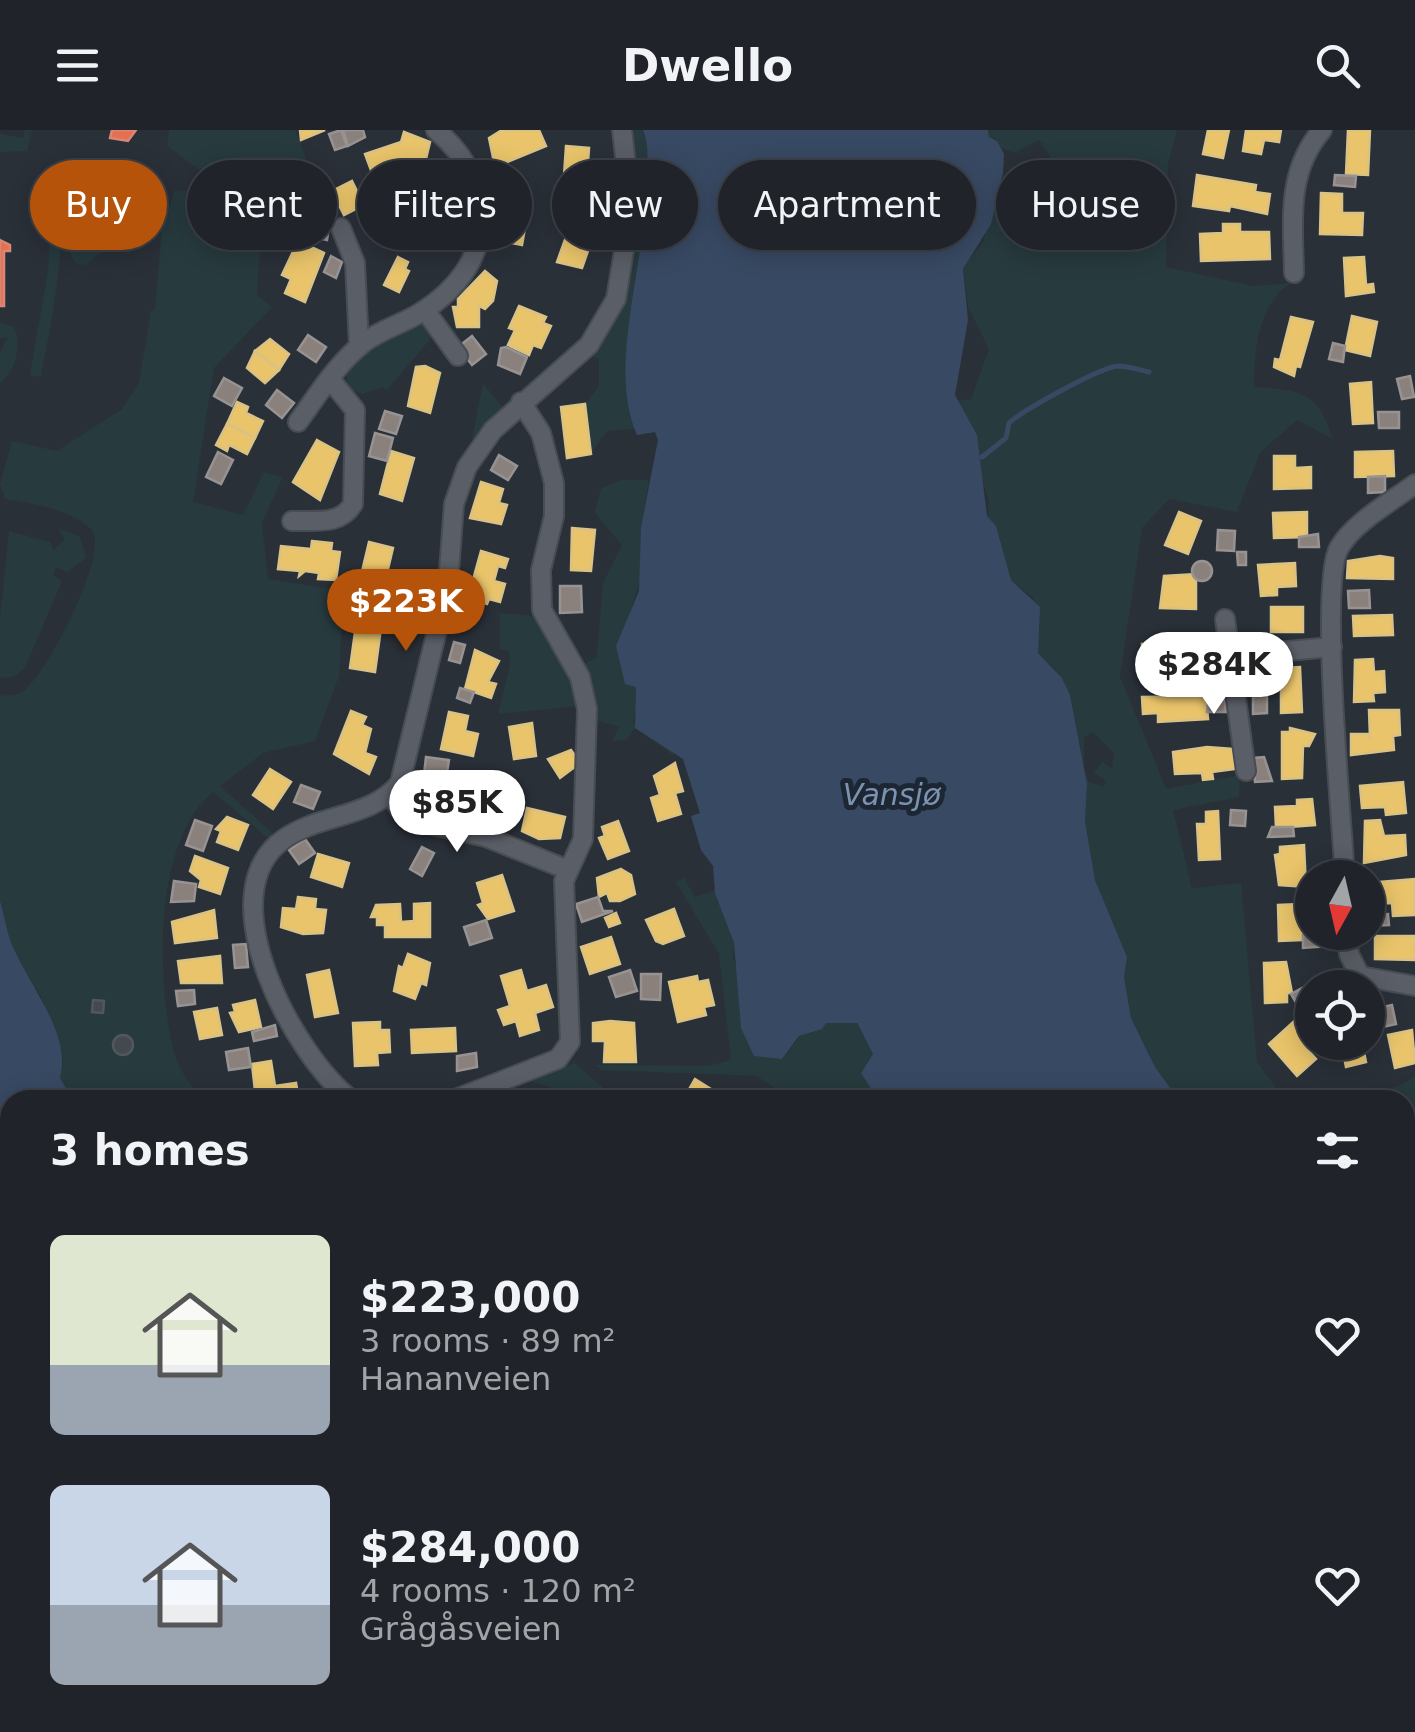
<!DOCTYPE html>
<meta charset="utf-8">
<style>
:root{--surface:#20242a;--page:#282c32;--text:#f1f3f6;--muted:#a2a4a8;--line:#3d4147;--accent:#b45309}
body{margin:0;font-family:"DejaVu Sans",sans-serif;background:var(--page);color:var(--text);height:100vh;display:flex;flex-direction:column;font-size:38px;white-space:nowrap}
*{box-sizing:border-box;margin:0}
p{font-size:32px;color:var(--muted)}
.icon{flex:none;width:55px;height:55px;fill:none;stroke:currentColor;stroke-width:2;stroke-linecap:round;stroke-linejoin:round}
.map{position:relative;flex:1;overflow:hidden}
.drawer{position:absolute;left:0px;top:960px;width:1415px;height:642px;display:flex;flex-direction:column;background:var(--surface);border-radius:30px 30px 0 0;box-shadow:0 5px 25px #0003,0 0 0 2px var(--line)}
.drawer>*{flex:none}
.guide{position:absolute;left:30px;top:30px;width:1355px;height:90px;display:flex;gap:20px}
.needle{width:65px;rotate:188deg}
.buttons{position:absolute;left:1295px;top:730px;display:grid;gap:20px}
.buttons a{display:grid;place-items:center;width:90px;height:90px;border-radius:50%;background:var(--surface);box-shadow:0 5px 25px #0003,0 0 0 2px var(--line);font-size:50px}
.price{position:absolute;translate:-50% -85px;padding:0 22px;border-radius:35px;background:#fff;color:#222;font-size:32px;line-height:65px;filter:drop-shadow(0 2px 5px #0008)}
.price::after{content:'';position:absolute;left:50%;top:60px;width:30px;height:22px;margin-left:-15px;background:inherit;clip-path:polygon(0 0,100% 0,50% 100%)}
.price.active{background:var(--accent);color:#fff}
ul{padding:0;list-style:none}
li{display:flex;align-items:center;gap:30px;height:250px;padding:0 50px}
li span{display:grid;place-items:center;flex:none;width:280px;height:200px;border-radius:15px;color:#555}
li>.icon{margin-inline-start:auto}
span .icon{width:120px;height:120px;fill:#fffc;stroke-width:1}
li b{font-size:42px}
h2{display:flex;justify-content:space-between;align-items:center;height:120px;padding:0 50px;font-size:42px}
.pill{padding:0 35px;border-radius:45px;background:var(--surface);box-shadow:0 5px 25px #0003,0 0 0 2px var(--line);font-size:35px;line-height:90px}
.pill.active{background:var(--accent);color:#fff}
header{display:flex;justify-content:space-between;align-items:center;height:130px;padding:0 50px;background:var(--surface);font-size:45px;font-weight:600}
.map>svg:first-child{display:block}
</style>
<header><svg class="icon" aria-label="menu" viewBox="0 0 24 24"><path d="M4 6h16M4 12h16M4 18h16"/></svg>Dwello<svg class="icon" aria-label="search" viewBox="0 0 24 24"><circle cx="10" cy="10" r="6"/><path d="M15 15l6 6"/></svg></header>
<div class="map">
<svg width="1415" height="1602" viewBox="0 0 1415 1602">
<rect width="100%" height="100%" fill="#2a3038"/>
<!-- green -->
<g fill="#273a3e" fill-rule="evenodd">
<path d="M25,0H32L27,21L0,22V4L23,8Z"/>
<path d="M169,0H295L309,36L264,53L257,165L272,177L214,238L193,372L243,385L264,342L283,347L262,393L268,449L344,461L339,546L315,611L263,623L220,656L273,703L268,708L213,662C152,713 157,851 174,923C178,939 192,956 201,970H73L60,948L63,931L54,896L37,859L0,839V565C8,566 15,566 22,562C45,549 112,419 91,399C73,381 31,372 5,369L0,354L12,311L57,321L122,279L139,253L151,181L155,178L163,85L168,84L174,61L199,59L205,52L201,41L167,16Z"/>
<path d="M629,0H643L649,27L640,305L634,299L607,301L591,324L585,274L599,256V229L590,226C647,164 643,77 629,0Z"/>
<path d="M988,0H1177L1168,34L1166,137L1253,156L1291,153C1258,174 1254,220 1254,257C1300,260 1318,261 1333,309L1297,290L1260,323L1237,382L1169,369L1142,398L1120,546L1166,659L1240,645L1239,667L1173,680L1192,758L1241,753L1257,932L1285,970H1179L1155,937L1131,888L1124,847L1127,827L1095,750L1085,691L1087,654L1070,565L1057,541L1038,523L1033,468L1011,450L996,396L988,388L989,371L957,271L971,269L989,219L968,177L963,136L982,114L1000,62L1017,70L1031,98L1043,86L1040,48L1051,28L1039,10L1015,23L999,17L995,8H989ZM1093,602L1114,623L1112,638L1102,632L1094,643L1106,651L1104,657L1089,652L1084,639V608Z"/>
<path d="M79,64L120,69L131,85L122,106L85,135L75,133L70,123Z"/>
<path d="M56,71L62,73C63,130 52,190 41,246L36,247L30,244L48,141L51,76Z"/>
<path d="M0,192L14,197C22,215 16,241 0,253V222L8,207L0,208Z"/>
<path d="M415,193L424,194L433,206L387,260L382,257L363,264L349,259L345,240L359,224Z"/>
<path d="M483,253L503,278L474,314L472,309Z"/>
<path d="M621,350H649L641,397L642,446L627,490L639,571L633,591L678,622L673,625L635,598L626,610L612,611L619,597L596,590L581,536L597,527L603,453L622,415L595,383L601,358Z"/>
<path d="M58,398L80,407L86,428L67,442L56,437L53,445L62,451L25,538L13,547L0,548V488L9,401L50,412L54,420L65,409Z"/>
<path d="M500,483L534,486L571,540L580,576L498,584L510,535L509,522L500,519Z"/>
<path d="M684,748L695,767L716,760L734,813L733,828L774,927L783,929L800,906L826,893H856L873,924L861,943L871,953V963L861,970H781L777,960L757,946L601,940L596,935L708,936L731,930L719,824L676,752Z"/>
<path d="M575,933L617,970H569L553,958L526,950Z"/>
<path d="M1415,947V1164L1405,1163V970H1371Z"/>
<path d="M0,1012L10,1026V1592H312L322,1601L0,1602Z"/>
<path d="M553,1592L858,1593L856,1602H723L709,1595L705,1602H546Z"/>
<path d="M1193,1592L1194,1602H909L905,1593Z"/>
</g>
<!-- water -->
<g fill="#384963">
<path d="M643,0H988L989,7L997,11L1004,24L1003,43L991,94L963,139L968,190L955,265L977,305L987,386L996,396L1011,450L1040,477L1038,523L1062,548L1070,565L1087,654L1085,691L1095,750L1127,827L1124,847L1131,888L1155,937L1179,970H861L872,960L861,943L873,924L857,893H826L822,899L799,906L782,929L754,926L741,898L734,813L715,763L713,736L701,720L691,686L700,683L683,629L635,598L636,557L625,554L616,516L639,461L641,397L658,310L655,302L637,305C607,238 645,136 646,61C646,39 651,21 643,0Z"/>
<path d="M0,771C4,784 6,798 10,810C27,854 72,902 60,948L73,970H10V1106L0,1099Z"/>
<path d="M1405,1163L1415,1164V1602H1195L1193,1593L1405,1592Z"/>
<path d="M527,1593V1602H240L227,1593Z"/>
<path d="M858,1593V1592L903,1593L899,1602H856Z"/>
</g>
<!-- homes -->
<g fill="#e9c46a" stroke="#d9c286" stroke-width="2.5">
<path d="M300,0H325L301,10Z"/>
<path d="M502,0H539L546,16L495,37L489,8Z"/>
<path d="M1208,0H1229L1223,28L1203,24Z"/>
<path d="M1246,0H1281L1279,12L1264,10L1261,24L1243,21Z"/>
<path d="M1348,0H1370L1368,45L1346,44Z"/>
<path d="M404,2L430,12L425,33H410L405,52L379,62L365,24L401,12Z"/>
<path d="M566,16L589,18L586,62L563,60Z"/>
<path d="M1197,45L1256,55L1255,62L1270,64L1267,84L1230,76L1229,81L1193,76Z"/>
<path d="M352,51L364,75L344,85L332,61Z"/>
<path d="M425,54L444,63L433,86L449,93L441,112L404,95Z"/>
<path d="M1321,63L1342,64V83H1363L1362,105L1320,104Z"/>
<path d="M508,66L530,70L522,115L501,111Z"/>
<path d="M310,67L318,87L293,96L285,76Z"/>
<path d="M571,93L584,97V102L585,98L595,101L582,138L557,132Z"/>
<path d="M1223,94H1240V102H1269L1270,129L1201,131L1200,104L1223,103Z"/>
<path d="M298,111L324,123L305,172L285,163L291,149L282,145Z"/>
<path d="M398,127L408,132L405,139L409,141L399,162L384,155Z"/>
<path d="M1364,127L1366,155L1373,154L1374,162L1346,166L1344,128Z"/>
<path d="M485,141L497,151L493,171L485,179L479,176V197H457L453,177H458V169Z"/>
<path d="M519,176L546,187L543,193L551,196L541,218L533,215L529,225L508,215L515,200L509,198Z"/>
<path d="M1352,186L1377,192L1370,226L1345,220Z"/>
<path d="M1291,187L1313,192L1300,237L1296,236L1294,246L1274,237L1275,229L1280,230Z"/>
<path d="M270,209L289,224L279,240L255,221Z"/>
<path d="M255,221L279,240L265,253L247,238Z"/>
<path d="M425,236L440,243L430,283L408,276L416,237Z"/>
<path d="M1371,252L1373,293L1353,294L1350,254Z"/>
<path d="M237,272L248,277L246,283L263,291L255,308L227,294Z"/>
<path d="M585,274L591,324L567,328L561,277Z"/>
<path d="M227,294L255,308L247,324L229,315L227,321L216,315Z"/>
<path d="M317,310L339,322L320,370L293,352Z"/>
<path d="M391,321L414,328L402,371L380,364Z"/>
<path d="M1393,321L1394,346L1355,347V322Z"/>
<path d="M1274,326H1295V338L1311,337V358L1274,359Z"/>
<path d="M481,352L503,359L499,373L507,375L501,394L470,388Z"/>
<path d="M1179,382L1201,391L1188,424L1165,415Z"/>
<path d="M1307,382V407L1274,408L1273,383Z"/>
<path d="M572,398L595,400L591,441L571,440Z"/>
<path d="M312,411L332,413L331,421L340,422L336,450L318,449L319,443L305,441L299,446L300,441L278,439L281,416L311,419Z"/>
<path d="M369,412L393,418L384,456L376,454L374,460L362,458L360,450Z"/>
<path d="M481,421L508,429L505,438L498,436L494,451L505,454L500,472L489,469L487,474L468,468Z"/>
<path d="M1380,426L1393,428V449L1347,448L1348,431Z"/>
<path d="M1295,433L1296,456L1277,457V465L1261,466L1258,435Z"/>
<path d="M1196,444V479L1160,478L1164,446Z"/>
<rect x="1271" y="477" width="32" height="25"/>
<path d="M1392,485L1393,505L1354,506L1353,486Z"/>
<path d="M356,495L381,498L375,542L350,538Z"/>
<path d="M1181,505V512H1187L1188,534L1143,536L1142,514L1159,513L1158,506Z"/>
<path d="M475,520L499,531L488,552L496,554L491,568L465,559Z"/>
<path d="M1373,529L1374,542L1384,541L1385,562L1373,563L1374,571L1354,572L1355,530Z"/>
<path d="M1300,537L1302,582L1281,583V538Z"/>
<path d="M1206,566L1208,589L1158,592V583L1143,584L1142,567Z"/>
<path d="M1369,580H1399L1400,605L1393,606L1394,620L1351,625V604H1368L1370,608Z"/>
<path d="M351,581L366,587L362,595L371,599L365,623L376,627L369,644L334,624Z"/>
<path d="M449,582L468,586L465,601L478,604L473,626L441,619Z"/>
<path d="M532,593L536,626L514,629L509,597Z"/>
<path d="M1290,598L1315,604L1309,616H1303L1302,648L1282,649V602H1290Z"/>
<path d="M1207,617L1233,619L1235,639L1212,642L1213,649L1203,650L1202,643L1175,644L1173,622Z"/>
<path d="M571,620L580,633L560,648L548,629Z"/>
<path d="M675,633L683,661L675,663L681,684L658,691L651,668L660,665L654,646Z"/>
<path d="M270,639L291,652L273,679L253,665Z"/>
<path d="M436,648L475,655L471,679H442V674L432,672Z"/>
<path d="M1403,652L1406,683L1386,685L1385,677L1362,678L1360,656Z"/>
<path d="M1312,669L1315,695L1276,698L1275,677L1297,676V670Z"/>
<path d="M527,678L565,687L560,708L539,709L522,701Z"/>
<path d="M1218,681L1220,729L1199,730L1197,694H1206V682Z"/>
<path d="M227,687L248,695L238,720L217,712L221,701L216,699Z"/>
<path d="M1380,690L1384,706L1405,705L1406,725L1364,733L1365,691Z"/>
<path d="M618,691L629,721L608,729L599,708L605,706L602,697Z"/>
<path d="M1304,715L1306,757L1279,755L1275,725L1280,724V717Z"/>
<path d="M318,724L349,733L342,757L311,747Z"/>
<path d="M195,726L228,738L220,764L199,757L201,750L190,741Z"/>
<path d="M621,739L631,745L635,764L620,771H610L607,763L599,767L597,748Z"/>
<path d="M502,745L514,781L488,789L478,775L483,773L477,753Z"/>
<path d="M1415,749L1414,785L1393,786L1392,773L1368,774V753Z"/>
<path d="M298,767L316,769L315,779L326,780L323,803L303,804L281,797L283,778L296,779Z"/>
<path d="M430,773V807H385V795H377V787H371L376,775L400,774L401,792L414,791V774Z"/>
<path d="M1300,774L1306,803H1302V810L1279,811L1278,775Z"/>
<path d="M674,779L684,806L663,814L656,811L646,790Z"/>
<path d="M214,780L217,808L175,813L172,792Z"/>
<path d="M616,783L620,793L609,797L605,788Z"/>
<path d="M1375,806H1415V830L1375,829Z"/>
<path d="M611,807L620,834L590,844L581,817Z"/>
<path d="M408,824L430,833L426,855L421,853L415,869L394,861L399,836L403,838Z"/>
<path d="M220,826L222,853H181L178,831Z"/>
<path d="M1286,832L1292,863H1287V872L1265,873L1264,833Z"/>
<path d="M329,840L338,883L315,887L307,845Z"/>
<path d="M521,840L527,861L546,855L553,877L535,883L539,900L520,906L516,891L504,895L498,880L510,876L501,846Z"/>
<path d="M697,846L698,852L708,850L714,875L704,877L706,885L678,892L669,852Z"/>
<path d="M255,870L261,897L239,902L230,883L235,882L233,875Z"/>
<path d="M217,878L222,905L200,909L194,882Z"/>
<path d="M1302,884L1312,896V908L1304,916L1316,929L1297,946L1269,914Z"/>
<path d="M610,891L634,893L636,932H604L605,911H593V893Z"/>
<path d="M380,892V900H389L390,922L377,923L378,935L355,936L353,893Z"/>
<path d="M455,898L456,921L412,923L411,900Z"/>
<path d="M1412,900L1415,933L1395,938L1388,905Z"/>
<path d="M1341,912H1362L1366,932L1346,937Z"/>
<path d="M271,931L275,956L296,953L299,970H256L252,934Z"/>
<path d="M695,949L722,966L720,970H697L687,963Z"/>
</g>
<!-- shops -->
<g fill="#e76f51" stroke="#d88675" stroke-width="2.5">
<path d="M112,0H136L128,11L110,8Z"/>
<path d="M0,110L10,115V121H4V176H0Z"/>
</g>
<!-- industry -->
<g fill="#8a817c" stroke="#979393" stroke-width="2.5">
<path d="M341,0L347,16L335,20L329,4Z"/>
<path d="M343,0H363L365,7L348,16Z"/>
<path d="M1335,45L1356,46L1355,57L1334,55Z"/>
<path d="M606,80L619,92L607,104L598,97Z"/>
<path d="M310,93L329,97L327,110L308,106Z"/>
<path d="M331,126L342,132L336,148L324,142Z"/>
<path d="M308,205L326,217L316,232L298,220Z"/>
<path d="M472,206L486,224L472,235L458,217Z"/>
<path d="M1333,213L1345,216L1343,232L1329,229Z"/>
<path d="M506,217L527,227L520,244L498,235L501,218Z"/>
<path d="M1410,246L1414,267L1402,269L1397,249Z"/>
<path d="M224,248L242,258L232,276L214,266Z"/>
<path d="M277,260L294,273L282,288L266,275Z"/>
<path d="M385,281L402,286L396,304L379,299Z"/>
<path d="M1378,282H1399V298H1379Z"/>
<path d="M375,303L393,308L387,331L369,326Z"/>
<path d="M218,322L233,330L221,354L206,347Z"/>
<path d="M499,325L517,336L508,350L491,340Z"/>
<path d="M1385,346V362L1368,363V347Z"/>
<path d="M1218,400L1235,401L1234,421L1217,420Z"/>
<path d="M1318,404L1319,417H1299V407Z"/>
<path d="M1237,422H1246V435H1238Z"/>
<circle cx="1202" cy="441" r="10"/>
<path d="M560,456H581L582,482L560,483Z"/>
<path d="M1369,460L1370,478H1349L1348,461Z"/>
<path d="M379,465L403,469L400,487L375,483Z"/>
<path d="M454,512L465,515L460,533L449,530Z"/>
<circle cx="1208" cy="529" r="11"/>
<path d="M1224,556L1226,582H1207L1210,557Z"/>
<path d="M460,558L474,562L470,573L457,568Z"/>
<path d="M1253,564H1267V583L1253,584Z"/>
<path d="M426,627L449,630L446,649L424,645Z"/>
<path d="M1264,627L1272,651L1255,652L1253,628Z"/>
<path d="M301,655L320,662L313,679L294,672Z"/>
<path d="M1231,680L1246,681L1245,696L1230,695Z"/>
<path d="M195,690L212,696L203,721L186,715Z"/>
<path d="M1272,697H1293L1294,706L1268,707Z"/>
<path d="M305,709L315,723L299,734L289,720Z"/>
<path d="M422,717L434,723L422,746L410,739Z"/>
<path d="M1326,743V748H1312V763H1308L1307,744Z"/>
<path d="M174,751L196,754L194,771L171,772Z"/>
<path d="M598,767L603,781H613L582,792L576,774Z"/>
<path d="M1388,784L1389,795L1368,796V785Z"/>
<path d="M486,790L492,808L470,815L464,797Z"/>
<path d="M1328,804L1329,816L1303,818V805Z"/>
<path d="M246,814L248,837L235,838L233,815Z"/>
<path d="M630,840L637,861L616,867L609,847Z"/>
<path d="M641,844H661L660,870L641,869Z"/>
<path d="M1306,856L1312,868L1298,876L1291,864Z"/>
<path d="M194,860L195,874L178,876L176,861Z"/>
<path d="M1373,874L1377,891L1368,893V875Z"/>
<path d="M1392,875L1396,894L1378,898L1374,879Z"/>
<path d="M275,895L277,906L254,911L252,902Z"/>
<path d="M248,918L251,937L229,940L226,922Z"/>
<path d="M476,923L477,937L457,941V926Z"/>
</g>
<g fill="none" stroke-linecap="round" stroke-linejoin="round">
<!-- stream -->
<path stroke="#384963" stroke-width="5" d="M982,327L1006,308L1009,293C1023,280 1101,237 1118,236C1128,236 1139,240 1149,242"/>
</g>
<!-- building -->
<g fill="#444950" stroke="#52575f" stroke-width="2.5">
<path d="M93,870L104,871L103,883L92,882Z"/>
<circle cx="123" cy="915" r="10"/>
</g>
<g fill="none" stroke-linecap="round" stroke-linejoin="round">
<!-- street casing -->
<g stroke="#484c53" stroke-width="22">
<g id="street">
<path d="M341,98L355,133L359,216"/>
<path d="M1294,143C1293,91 1286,42 1322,0"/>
<path d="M425,180L458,226"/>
<path d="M298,292C317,266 336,235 362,214C380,199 404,194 423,181C496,135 501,55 436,0"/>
<path d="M292,391C315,390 340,396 353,374L355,280L330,249"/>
<path d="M1225,489L1230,526L1332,517"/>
<path d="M1230,526L1246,641"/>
<path d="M390,665L404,685L415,691L486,707L566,739"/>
<path d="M1345,748C1342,692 1319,453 1339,418C1354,392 1391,372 1415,354"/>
<path d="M1347,802L1349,824L1360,846L1415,856"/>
<path d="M352,970C296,929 205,764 284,709C321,683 370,689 400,653L448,455L454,374L467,337L493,300L589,215L616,169L631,78L622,0"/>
<path d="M453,970L558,929L570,912L564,751L583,709L587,579L580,547L542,480L541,440L554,386V353L541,303L521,272"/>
</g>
</g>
<!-- street -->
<use href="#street" stroke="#5a5e66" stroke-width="18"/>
</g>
<g text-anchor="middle" stroke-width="10" stroke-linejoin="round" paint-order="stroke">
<!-- water labels -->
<g font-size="30" font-style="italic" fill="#7c92b1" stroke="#1d2633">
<text x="892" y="675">Vansjø</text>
</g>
</g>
</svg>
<div class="buttons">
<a><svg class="needle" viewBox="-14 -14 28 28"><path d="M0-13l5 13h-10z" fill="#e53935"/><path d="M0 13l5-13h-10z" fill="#a2a4a8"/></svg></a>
<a><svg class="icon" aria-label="locate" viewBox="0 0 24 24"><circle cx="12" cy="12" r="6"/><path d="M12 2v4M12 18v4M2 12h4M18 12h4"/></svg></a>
</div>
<b class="price active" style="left:406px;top:524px">$223K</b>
<b class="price" style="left:1214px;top:587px">$284K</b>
<b class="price" style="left:457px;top:725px">$85K</b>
<div class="guide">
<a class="pill active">Buy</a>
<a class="pill">Rent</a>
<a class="pill">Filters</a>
<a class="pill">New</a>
<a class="pill">Apartment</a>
<a class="pill">House</a>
</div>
<section class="drawer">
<h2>3 homes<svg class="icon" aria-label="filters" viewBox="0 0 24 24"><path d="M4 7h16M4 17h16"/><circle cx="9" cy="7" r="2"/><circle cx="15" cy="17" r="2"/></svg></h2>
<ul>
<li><span style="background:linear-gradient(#dfe7d0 65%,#9aa5b1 0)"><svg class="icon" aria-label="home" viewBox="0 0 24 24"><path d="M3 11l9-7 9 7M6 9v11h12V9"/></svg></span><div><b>$223,000</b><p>3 rooms · 89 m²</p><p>Hananveien</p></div><svg class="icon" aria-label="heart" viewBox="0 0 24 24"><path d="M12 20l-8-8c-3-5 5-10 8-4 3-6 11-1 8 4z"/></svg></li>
<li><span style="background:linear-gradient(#c9d6e8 60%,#9aa5b1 0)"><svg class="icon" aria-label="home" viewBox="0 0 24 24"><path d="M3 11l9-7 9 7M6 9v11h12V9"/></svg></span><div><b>$284,000</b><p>4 rooms · 120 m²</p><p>Grågåsveien</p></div><svg class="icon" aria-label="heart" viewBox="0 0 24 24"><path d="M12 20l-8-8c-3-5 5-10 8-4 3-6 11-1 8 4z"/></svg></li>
</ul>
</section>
</div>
